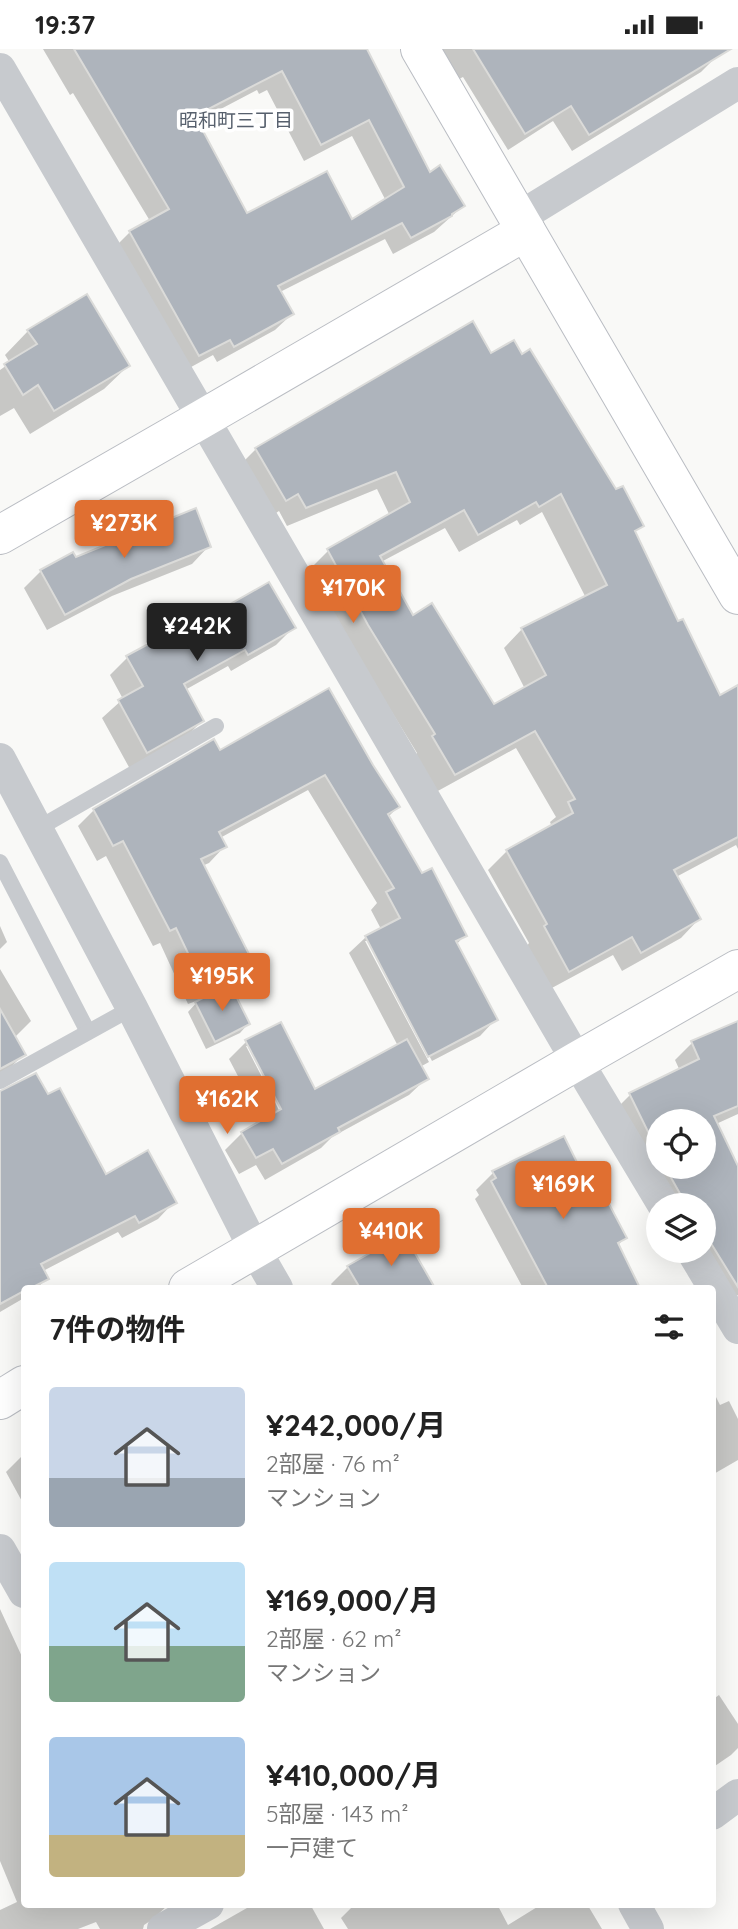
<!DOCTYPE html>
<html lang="ja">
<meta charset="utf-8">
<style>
:root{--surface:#fff;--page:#f6f6f6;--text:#222;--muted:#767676;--accent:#e06f31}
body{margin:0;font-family:Quicksand,"Noto Sans JP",sans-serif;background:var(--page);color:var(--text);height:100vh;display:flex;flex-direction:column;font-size:26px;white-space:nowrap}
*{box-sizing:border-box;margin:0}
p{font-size:23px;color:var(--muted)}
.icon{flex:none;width:38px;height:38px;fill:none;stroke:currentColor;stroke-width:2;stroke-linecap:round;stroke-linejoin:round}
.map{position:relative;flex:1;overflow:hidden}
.details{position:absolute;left:21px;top:1236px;width:695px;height:623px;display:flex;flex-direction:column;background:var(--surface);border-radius:7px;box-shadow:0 7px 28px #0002}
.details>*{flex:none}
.controls{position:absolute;left:646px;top:1060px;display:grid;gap:14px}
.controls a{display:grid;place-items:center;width:70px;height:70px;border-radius:50%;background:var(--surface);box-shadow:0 7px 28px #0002;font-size:35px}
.price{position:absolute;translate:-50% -60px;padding:0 16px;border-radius:7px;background:var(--accent);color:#fff;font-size:23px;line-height:46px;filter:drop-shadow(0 2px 4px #0008)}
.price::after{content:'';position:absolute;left:50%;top:42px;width:21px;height:16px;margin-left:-10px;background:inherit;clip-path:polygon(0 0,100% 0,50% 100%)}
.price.on{background:#222;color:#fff}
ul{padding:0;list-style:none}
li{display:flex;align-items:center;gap:21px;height:175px;padding:0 28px}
li span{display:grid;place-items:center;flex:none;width:196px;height:140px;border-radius:7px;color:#555}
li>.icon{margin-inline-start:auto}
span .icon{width:84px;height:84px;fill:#fffc;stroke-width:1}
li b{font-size:30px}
h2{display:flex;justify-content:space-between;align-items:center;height:84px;padding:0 28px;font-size:30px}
.status{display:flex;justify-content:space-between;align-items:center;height:49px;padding:0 35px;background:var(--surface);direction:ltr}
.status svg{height:19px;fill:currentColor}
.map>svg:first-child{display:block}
</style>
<div class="status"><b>19:37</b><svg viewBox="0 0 49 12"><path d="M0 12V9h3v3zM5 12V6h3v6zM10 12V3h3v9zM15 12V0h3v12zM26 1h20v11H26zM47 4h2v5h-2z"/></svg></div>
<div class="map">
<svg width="738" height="1880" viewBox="0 0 738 1880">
<rect width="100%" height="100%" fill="#f9f9f7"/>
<!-- shadow -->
<g fill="#0003" fill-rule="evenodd">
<path d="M43,0H346L429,125L463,157L434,183L393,205L385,190L280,243L292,265L275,281L217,313L213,306L182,323L113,200L130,183L150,172L73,44L70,46ZM257,41L259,45L267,41L304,112L352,87L385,150L351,173L246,166L196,73Z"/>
<path d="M441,0H714L718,6L701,23L572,102L553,72L508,101L463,28L459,30Z"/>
<path d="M28,282L128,317L104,340L30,385L14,359L0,367V321L10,314L5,306Z"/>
<path d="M491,306L616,442L641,477L634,484L677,574L719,649L738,655V800L736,796L676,828L699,870L681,889L622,922L613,906L550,940L527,897L529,894L488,821L507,802L552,778L550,773L556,768L516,699L436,743L415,707L417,704L350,595L310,520L329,501L390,467L377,440L287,477L279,462L267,470L237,419L256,400ZM542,463L586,549L522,580L504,599L525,640L493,658L412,568L381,513L445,479L459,503L517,471L520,476Z"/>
<path d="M209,497L192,515L112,547L47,581L24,539L41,522L75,510Z"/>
<path d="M293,579L276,596L231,622L228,617L185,641L202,672L185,689L130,720L102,669L123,650L110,626L127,609Z"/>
<path d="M219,704L372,717L398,758L387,769L422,826L465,886L456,896L496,970L480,987L432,1012L369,892H365L429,1013L420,1018L427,1029L409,1046L332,1088L321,1099L265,1131L256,1116L239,1125L225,1101L242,1084L262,1073L229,1010L246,993L314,1042L398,997L349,904L366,888L381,880L371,861L377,854L308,741L220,789L225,797L209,814L202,817L253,917L237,933L229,937L248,975L240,984L206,1000L188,963L199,951L188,955L160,894L153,897L106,807L97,812L78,777L94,761ZM246,997H250L286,1067L283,1069Z"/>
<path d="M0,877L7,893L0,900Z"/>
<path d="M0,920L31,972L14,989L24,1005L7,1022L0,1026Z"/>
<path d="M738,974V1065L716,1075L738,1121V1246L721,1256L704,1202V1157H669L613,1063L630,1046L680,1022L675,1011L692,994ZM658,1073H704V1118H658Z"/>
<path d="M0,1044L48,1047L105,1127L174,1153L158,1170L122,1189L118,1183L43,1222L47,1229L37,1239H24V1249L0,1263Z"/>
<path d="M493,1124L598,1158L625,1189L617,1197L638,1239H523L475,1150L479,1146L476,1141Z"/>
<path d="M348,1218L426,1239H334L331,1235Z"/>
<path d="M712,1340L720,1356L729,1352L738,1370V1411L712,1426Z"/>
<path d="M23,1406H24V1456L6,1423Z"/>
<path d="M0,1560L24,1612V1855H169L153,1870L144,1876L143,1880H100L96,1873L78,1880H0V1861L17,1853L0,1812Z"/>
<path d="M719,1646L738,1675V1699L731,1706L712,1719V1651Z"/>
<path d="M254,1855H310L324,1880H210Z"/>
<path d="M355,1855H415L417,1859L423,1855H497L508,1876L542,1855H587L602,1880H348L341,1869Z"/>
</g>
<!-- building -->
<g fill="#aeb4bc" stroke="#dbdbd9" stroke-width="2" fill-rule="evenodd">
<path d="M74,0H367L430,123L440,116L465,157L452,165V167L411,189L402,174L278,237L294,265L234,298L230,291L199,307L129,182L169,160ZM282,22L321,96L369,71L404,138L352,170L327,122L247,164L195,67Z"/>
<path d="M473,0H731L589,86L571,57L525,85Z"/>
<path d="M87,245L130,317L54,362L38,336L23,346L4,315L37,295L27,281Z"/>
<path d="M473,272L491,304L514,291L522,305L530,300L616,440L623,437L644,477L635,482L678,572L683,570L720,646L738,636V788L674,821L701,870L641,904L632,888L569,923L544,877L547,875L506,801L573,764L568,753L575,750L535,682L455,726L432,687L435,685L368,576L327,500L410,453L396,423L306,459L298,445L286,452L255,399ZM561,445L607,536L521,579L546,626L494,655L432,554L413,566L380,507L464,461L478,486L536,453L539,458Z"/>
<path d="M196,459L211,498L131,530L65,566L40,521L73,503L76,508Z"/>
<path d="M269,533L296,579L248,606L245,601L184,635L204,672L147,704L118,651L143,637L126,607L180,578L183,582Z"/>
<path d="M329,639L373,716L400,758L388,765L422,824L432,819L467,887L456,892L498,971L428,1008L365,887L400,869L386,843L394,839L325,726L219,783L227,798L201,810L255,917L205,940L176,879L170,882L123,792L113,797L93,760L214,690L220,701Z"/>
<path d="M230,935L250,975L215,993L195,953Z"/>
<path d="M0,960L26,1006L0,1020Z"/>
<path d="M738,972V1057L714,1067L738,1117V1238L704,1183V1157H687L665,1118H704V1073H658V1103L629,1044L699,1010L691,992Z"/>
<path d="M281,973L315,1040L407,990L429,1030L338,1079L340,1083L282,1115L273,1100L256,1109L241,1083L281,1060L245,991Z"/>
<path d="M36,1024L48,1045L60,1039L106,1125L148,1101L177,1154L139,1174L135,1167L41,1215L49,1230L31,1239H24V1242L0,1255V1042Z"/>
<path d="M564,1087L598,1156L607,1151L627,1189L618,1194L640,1239H548L491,1132L496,1129L492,1122Z"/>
<path d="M404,1185L435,1239H360L347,1217Z"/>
</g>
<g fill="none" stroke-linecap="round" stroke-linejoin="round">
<!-- secondary casing -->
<g stroke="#babdc3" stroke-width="40">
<g id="secondary">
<path d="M420,0L738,546"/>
<path d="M0,486L202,370L526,182"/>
<path d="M188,1239L577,1012L738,920"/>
<path d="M0,1351L24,1336"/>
</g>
</g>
<!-- lane -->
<g stroke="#c7cace" stroke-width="16">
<path d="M37,780L216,677"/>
<path d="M0,813L88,983"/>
<path d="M0,1032L132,959"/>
</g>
<!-- street -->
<g stroke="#c7cace" stroke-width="32">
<path d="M0,20L577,1012L664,1157"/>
<path d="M518,169L738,34"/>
<path d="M0,710L132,959L254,1199L277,1239"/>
<path d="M692,1202L738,1279"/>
<path d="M0,1501L24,1543"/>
<path d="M712,1765L738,1746"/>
<path d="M634,1855L648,1880"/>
<path d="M163,1880L208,1855"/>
</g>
<!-- secondary -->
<use href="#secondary" stroke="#fff" stroke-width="38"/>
</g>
<g text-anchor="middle" stroke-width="7" stroke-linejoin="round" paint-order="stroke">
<!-- neighbourhood labels -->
<g font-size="19" fill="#57606d" stroke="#fff">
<text x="236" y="78">昭和町三丁目</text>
</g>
</g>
</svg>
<div class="controls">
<a><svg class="icon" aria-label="locate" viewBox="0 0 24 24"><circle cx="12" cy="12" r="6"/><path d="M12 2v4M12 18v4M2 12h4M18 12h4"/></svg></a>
<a><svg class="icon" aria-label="layers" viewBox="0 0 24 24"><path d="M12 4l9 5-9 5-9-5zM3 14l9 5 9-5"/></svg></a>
</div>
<b class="price" style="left:124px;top:511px">¥273K</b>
<b class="price" style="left:353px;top:576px">¥170K</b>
<b class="price on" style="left:197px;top:614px">¥242K</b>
<b class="price" style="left:222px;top:964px">¥195K</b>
<b class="price" style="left:227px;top:1087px">¥162K</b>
<b class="price" style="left:563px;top:1172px">¥169K</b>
<b class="price" style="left:391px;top:1219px">¥410K</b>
<section class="details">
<h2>7件の物件<svg class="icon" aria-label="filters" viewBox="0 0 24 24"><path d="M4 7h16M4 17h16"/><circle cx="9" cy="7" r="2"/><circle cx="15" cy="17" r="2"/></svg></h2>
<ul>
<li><span style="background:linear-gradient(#c9d6e8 65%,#9aa5b1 0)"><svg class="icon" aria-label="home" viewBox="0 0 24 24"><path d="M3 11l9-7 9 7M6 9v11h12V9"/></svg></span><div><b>¥242,000/月</b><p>2部屋 · 76 m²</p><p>マンション</p></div></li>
<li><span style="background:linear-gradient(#bfe0f5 60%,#7fa58c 0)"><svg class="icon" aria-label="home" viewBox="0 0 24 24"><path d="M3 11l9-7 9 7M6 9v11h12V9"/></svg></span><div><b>¥169,000/月</b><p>2部屋 · 62 m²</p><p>マンション</p></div></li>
<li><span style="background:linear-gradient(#a9c7e8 70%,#c2b280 0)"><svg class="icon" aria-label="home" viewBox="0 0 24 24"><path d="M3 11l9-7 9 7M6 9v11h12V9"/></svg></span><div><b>¥410,000/月</b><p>5部屋 · 143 m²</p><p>一戸建て</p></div></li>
</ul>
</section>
</div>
